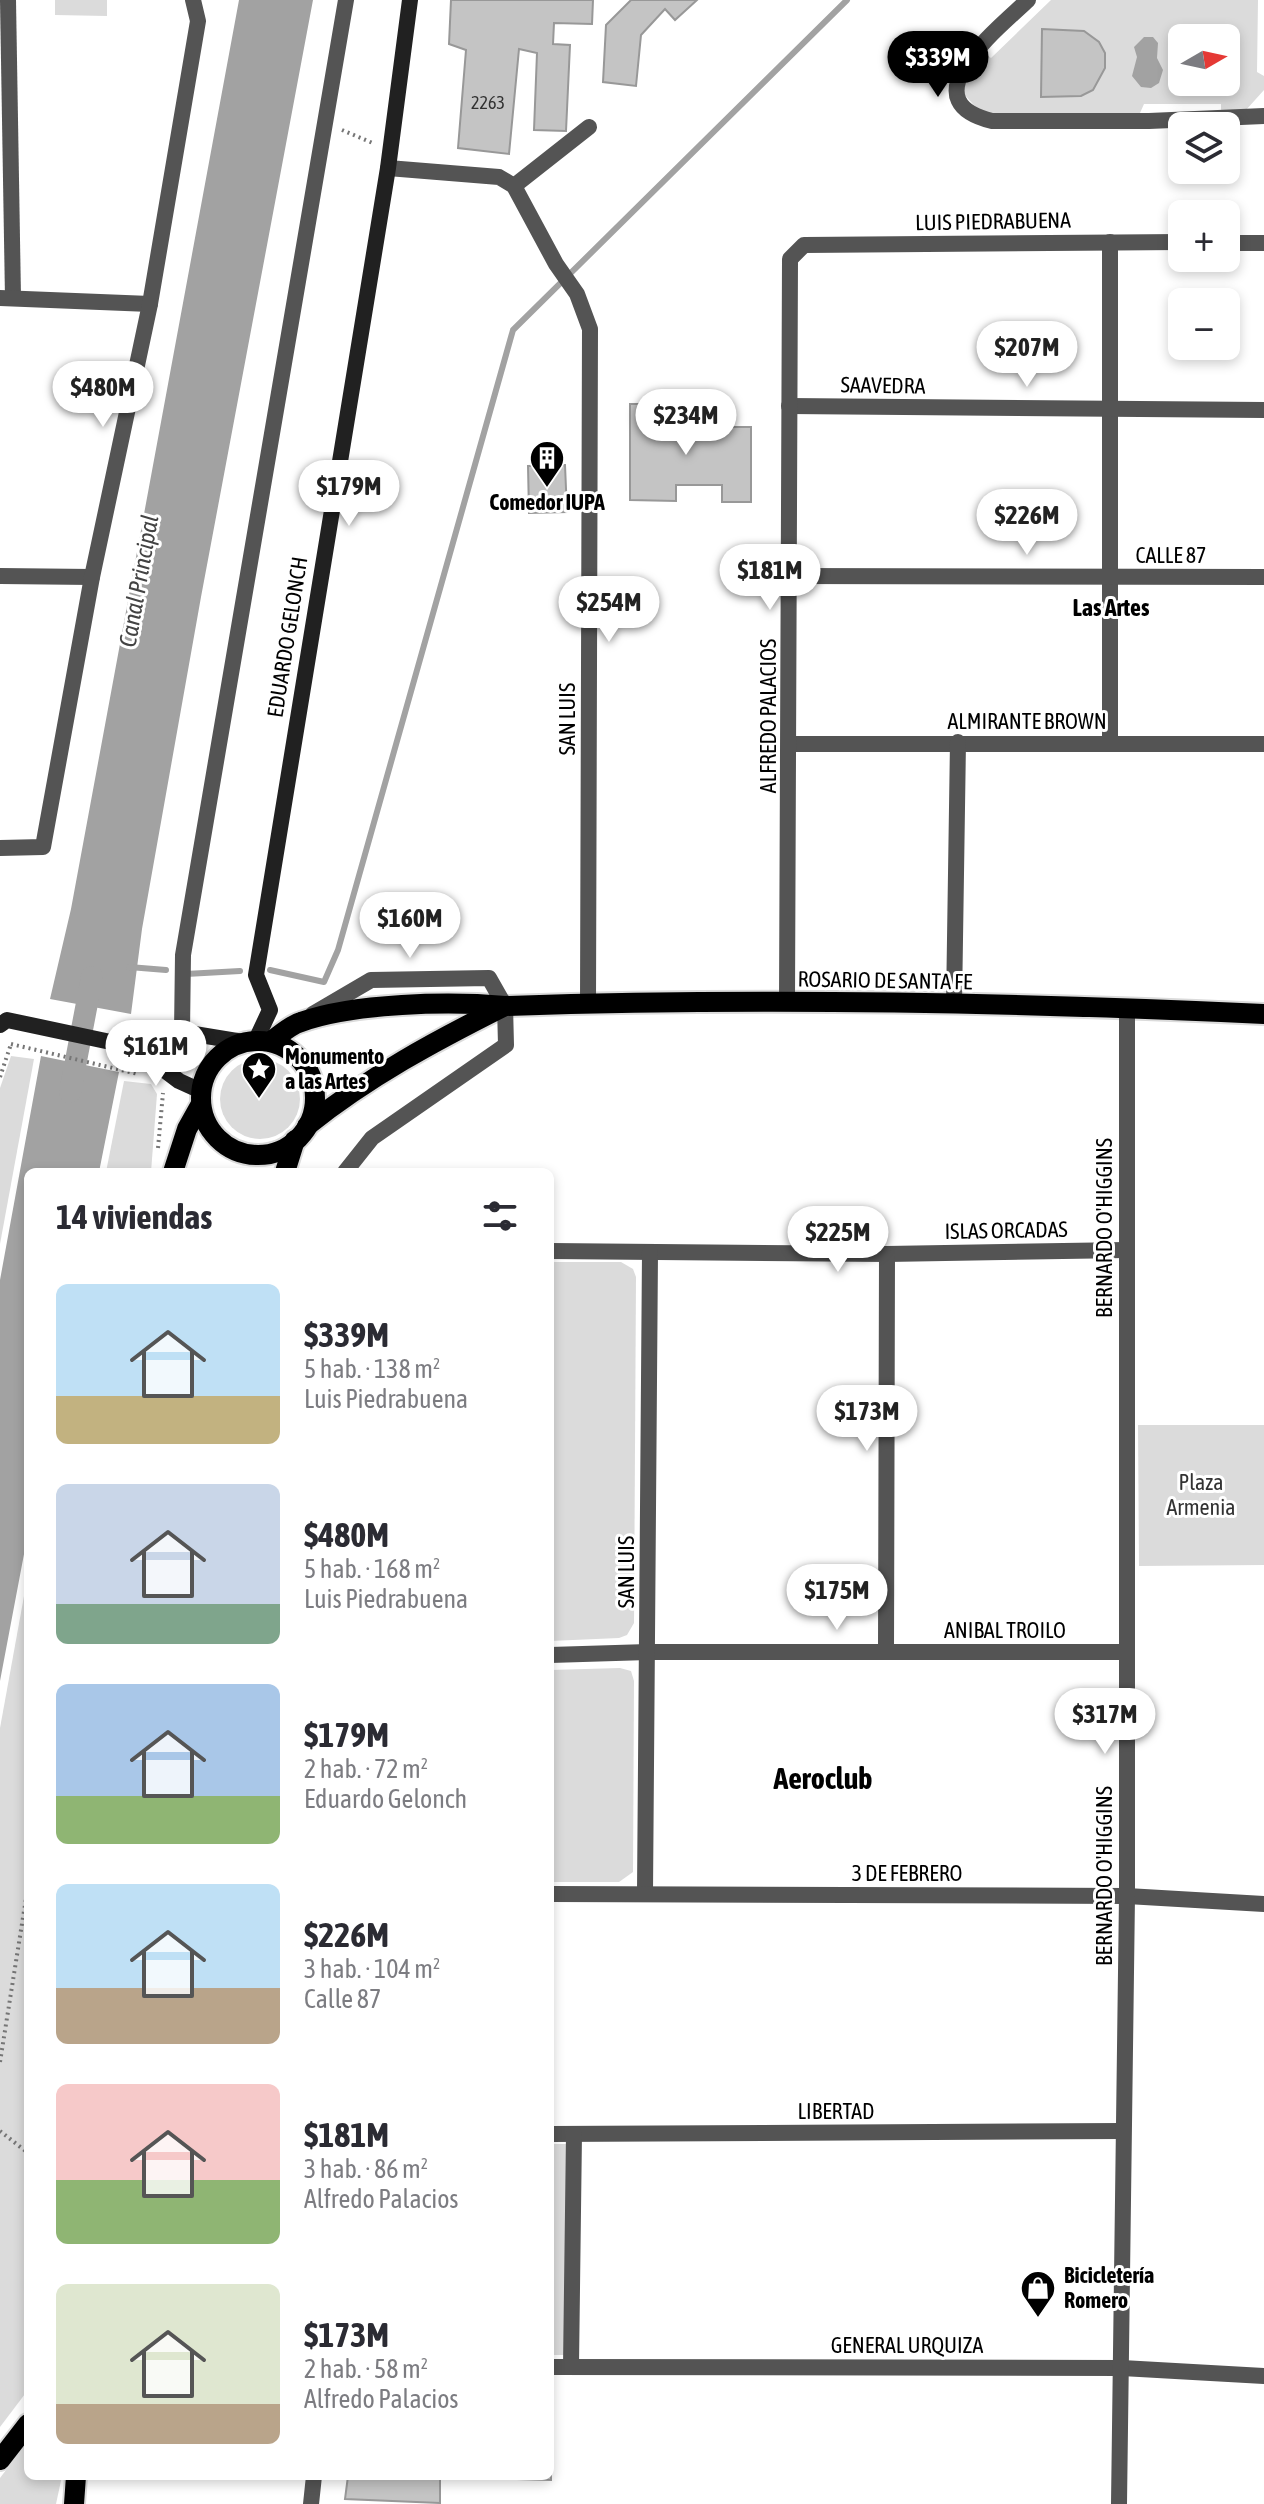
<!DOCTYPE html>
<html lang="es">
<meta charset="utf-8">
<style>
:root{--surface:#fff;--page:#f7f7f7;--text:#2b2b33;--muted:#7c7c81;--accent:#000}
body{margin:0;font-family:"Asap Condensed",sans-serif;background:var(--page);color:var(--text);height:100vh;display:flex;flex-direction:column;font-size:30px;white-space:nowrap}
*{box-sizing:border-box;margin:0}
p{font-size:26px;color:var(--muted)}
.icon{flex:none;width:44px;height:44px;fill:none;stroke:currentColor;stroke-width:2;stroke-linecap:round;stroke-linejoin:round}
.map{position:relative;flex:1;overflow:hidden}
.sheet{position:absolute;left:24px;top:1168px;width:530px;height:1312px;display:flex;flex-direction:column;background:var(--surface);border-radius:12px;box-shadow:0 4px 12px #0003}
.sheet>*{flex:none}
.needle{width:52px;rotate:81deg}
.fabs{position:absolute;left:1168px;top:24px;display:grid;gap:16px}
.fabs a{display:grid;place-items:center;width:72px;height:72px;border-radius:12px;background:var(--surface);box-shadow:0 4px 12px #0003;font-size:40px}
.price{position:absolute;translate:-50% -68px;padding:0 18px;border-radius:28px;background:#fff;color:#222;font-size:26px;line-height:52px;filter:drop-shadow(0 2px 4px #0008)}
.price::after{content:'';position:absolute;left:50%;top:48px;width:24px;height:18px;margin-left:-12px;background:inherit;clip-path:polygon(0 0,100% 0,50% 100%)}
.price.current{background:var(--accent);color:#fff}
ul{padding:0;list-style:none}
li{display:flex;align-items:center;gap:24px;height:200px;padding:0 32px}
li span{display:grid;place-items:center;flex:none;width:224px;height:160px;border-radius:12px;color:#555}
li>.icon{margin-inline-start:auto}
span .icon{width:96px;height:96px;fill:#fffc;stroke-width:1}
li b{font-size:34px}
h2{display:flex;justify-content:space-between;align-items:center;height:96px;padding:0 32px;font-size:34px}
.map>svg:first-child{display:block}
</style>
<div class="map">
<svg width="1264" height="2504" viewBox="0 0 1264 2504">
<rect width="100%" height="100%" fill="#fff"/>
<!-- green -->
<g fill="#dbdbdb" fill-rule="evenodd">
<path d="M55,0H107V16L55,15Z"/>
<path d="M1051,0H1258L1257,72L1264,76V90L1246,110L1221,113V104H1144L1140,113L999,116L980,112L963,93L965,75L984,53L991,58ZM1182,38H1226V82H1182Z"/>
<path d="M11,1056L34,1059L0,1244V1088Z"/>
<circle cx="260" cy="1099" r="40"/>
<path d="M124,1081L151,1084L157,1094L151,1172H106Z"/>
<path d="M621,1262L633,1269L636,1277L634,1623L627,1635L619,1638L550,1641V1262Z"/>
<path d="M1138,1425H1264V1565L1139,1566Z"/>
<path d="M28,1574V2390L0,2427V1728Z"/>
<path d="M620,1668L631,1671L634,1681L633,1872L619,1882H550V1670Z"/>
<path d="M550,2144H570L565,2355H550Z"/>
<path d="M28,2441V2476H62L56,2504H0V2478Z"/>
</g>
<!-- water -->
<g fill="#a2a2a2">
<path d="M239,0H313L201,597L142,929L131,1014L50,999L71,909Z"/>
<path d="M1144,37H1153L1158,43L1157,58L1163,70L1159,83L1151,88L1141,87L1132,76L1137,57L1134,47Z"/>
<path d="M41,1056L119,1072L99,1172H28V1533L0,1681V1280Z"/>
</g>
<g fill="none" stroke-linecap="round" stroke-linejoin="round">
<!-- stream -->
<g stroke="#a2a2a2" stroke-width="6">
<path d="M129,967L166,970"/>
<path d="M270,970L324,982L338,950L513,330L847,0"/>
<path d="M186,974L240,971"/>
</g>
<!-- canal -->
<path stroke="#a2a2a2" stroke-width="22" d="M70,1092L92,977"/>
</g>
<!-- building -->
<g fill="#c4c4c4" stroke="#989898" stroke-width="2">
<path d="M451,0H593L592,24L554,23L553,44L570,45L566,131L534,130L537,53L519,49L509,154L458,148L466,50L449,44Z"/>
<path d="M631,0H697L675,20L665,9L641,35L636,86L603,82L606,25Z"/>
<path d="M1042,29L1084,31L1099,42L1105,53V68L1093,90L1081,96L1041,97Z"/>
<path d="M630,404H665L664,427H751V502H722V485H676V501L630,500Z"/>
<path d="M565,465L567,512L529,513L528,466Z"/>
<path d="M550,2394L551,2480L440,2477V2503L345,2499L348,2476H550Z"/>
</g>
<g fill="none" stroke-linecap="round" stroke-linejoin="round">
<!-- primary casing -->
<g stroke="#dbdbdb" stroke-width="24">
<g id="primary">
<circle cx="258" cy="1098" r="57"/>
<path d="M270,1042C280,1035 290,1025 301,1022C354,1003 449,1001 505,1006C757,998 1011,1002 1264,1014"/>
<path d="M307,1126C368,1077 435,1041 505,1006"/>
<path d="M173,1172L187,1129L201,1104"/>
<path d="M285,1172L295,1140"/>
<path d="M0,2460L28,2424"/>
<path d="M74,2504L76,2476"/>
</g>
</g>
<!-- path -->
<g stroke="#767676" stroke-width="4" stroke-dasharray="2 4" stroke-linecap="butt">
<path d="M342,130L375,144"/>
<path d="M11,1044L138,1074"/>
<path d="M0,1077L11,1044"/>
<path d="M158,1148L163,1093"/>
<path d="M0,2062L28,1886"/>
<path d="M0,2131L28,2153"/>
<path d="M27,2391L28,2384"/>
</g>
<!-- street -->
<g stroke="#545454" stroke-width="16">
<path d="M8,0L13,298"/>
<path d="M1028,0C1000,27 906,100 992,121H1149L1264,116"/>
<path d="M388,168L499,177L514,186L556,264L577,294L590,329L588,1003"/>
<path d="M514,186L589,127"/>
<path d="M1110,242V743"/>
<path d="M1226,243H1264"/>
<path d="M0,298L150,304"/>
<path d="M789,406L1264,410"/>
<path d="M0,576L92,577"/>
<path d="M789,576L1264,577"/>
<path d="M790,744H1264"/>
<path d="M0,848L43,847L92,577L150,304L198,21L193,0"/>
<path d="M787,1002L790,259L804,245L1182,242"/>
<path d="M954,1005L958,742"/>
<path d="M313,1014L371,980L489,978L505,1006L506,1045L372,1138L345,1172"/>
<path d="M182,1032L183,955L346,0"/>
<path d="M550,1251L887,1254L1126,1250"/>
<path d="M886,1652L887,1254"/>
<path d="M550,1655L648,1652H1124"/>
<path d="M645,1893L650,1252"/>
<path d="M550,1894L1127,1896L1264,1904"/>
<path d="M550,2134L1123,2131"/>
<path d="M571,2366L574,2134"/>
<path d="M550,2367L1122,2368L1264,2376"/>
<path d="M311,2504L314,2476"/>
<path d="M1119,2504L1127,1896V1007"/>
</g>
<!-- secondary -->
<g stroke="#212121" stroke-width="16">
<path d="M0,1025L7,1020L134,1047L179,1081L201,1091"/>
<path d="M256,1040L270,1010L256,975L388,168L410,0"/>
<path d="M134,1047L182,1032L243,1042"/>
</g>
<!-- primary -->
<use href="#primary" stroke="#000" stroke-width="20"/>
</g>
<!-- icons -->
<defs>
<g id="building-pin" transform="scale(1.8)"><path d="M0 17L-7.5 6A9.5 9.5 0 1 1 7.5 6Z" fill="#000" stroke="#fff"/><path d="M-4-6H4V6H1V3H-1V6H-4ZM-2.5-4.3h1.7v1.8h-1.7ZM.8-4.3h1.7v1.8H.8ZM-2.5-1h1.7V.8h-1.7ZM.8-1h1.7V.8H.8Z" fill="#fff"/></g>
<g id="sight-pin" transform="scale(1.8)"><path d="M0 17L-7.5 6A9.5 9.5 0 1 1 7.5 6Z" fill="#000" stroke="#fff"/><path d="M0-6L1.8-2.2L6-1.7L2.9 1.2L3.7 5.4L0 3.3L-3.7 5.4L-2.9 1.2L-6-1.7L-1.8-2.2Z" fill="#fff"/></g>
<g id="shop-pin" transform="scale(1.8)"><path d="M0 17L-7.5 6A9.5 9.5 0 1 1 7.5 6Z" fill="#000" stroke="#fff"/><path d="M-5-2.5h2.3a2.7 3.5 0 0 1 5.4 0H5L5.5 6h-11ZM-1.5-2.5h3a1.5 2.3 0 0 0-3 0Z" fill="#fff"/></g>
</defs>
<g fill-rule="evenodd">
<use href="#building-pin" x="547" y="458"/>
<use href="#sight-pin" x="259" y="1069"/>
<use href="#shop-pin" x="1038" y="2288"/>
</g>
<g text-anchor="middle" stroke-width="6" stroke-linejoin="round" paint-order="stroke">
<!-- number labels -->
<g font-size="18" fill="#313131">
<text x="488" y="109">2263</text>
</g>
<!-- street labels -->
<g font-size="22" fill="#000" stroke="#fff">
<text transform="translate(993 221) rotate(-1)" y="8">LUIS PIEDRABUENA</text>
<text transform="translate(883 385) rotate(1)" y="8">SAAVEDRA</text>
<text x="1171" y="563">CALLE 87</text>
<text transform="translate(287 637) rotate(-81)" y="8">EDUARDO GELONCH</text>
<text transform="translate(768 716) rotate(-90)" y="8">ALFREDO PALACIOS</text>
<text transform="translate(567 719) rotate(-90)" y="8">SAN LUIS</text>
<text x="1027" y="729">ALMIRANTE BROWN</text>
<text transform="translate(885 980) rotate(1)" y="8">ROSARIO DE SANTA FE</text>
<text transform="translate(1104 1228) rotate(-90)" y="8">BERNARDO O'HIGGINS</text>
<text transform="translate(1006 1230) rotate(-1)" y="8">ISLAS ORCADAS</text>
<text transform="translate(626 1572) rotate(-90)" y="8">SAN LUIS</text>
<text x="1005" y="1638">ANIBAL TROILO</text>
<text x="907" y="1881">3 DE FEBRERO</text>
<text transform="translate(1104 1876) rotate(-90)" y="8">BERNARDO O'HIGGINS</text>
<text x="836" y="2119">LIBERTAD</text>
<text x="907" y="2353">GENERAL URQUIZA</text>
</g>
<!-- poi labels -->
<g font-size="22" font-weight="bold" fill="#000" stroke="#fff" text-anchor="start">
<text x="547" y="510" text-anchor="middle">Comedor IUPA</text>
<text x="285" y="1064">Monumento<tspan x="285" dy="25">a las Artes</tspan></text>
<text x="1064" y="2283">Bicicletería<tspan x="1064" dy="25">Romero</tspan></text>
</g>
<!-- park labels -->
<g font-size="22" fill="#323232" stroke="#fff">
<text x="1201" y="1490">Plaza<tspan x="1201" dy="25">Armenia</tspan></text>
</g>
<!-- water labels -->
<g font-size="24" font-style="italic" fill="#434343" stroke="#fff">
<text transform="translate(139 581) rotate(-80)" y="8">Canal Principal</text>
</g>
<!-- neighbourhood labels -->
<g font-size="24" font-weight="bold" fill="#000" stroke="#fff">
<text x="1111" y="616">Las Artes</text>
</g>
<!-- district labels -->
<g font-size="30" font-weight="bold" fill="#000" stroke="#fff">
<text x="823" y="1789">Aeroclub</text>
</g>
</g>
</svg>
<div class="fabs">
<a><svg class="needle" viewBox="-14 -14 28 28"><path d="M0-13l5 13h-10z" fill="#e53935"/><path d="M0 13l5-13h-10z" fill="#7c7c81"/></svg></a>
<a><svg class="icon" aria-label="layers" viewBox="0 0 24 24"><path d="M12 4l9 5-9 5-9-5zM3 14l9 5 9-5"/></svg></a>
<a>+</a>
<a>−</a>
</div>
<b class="price current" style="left:938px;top:99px">$339M</b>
<b class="price" style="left:1027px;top:389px">$207M</b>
<b class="price" style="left:103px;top:429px">$480M</b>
<b class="price" style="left:686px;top:457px">$234M</b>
<b class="price" style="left:349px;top:528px">$179M</b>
<b class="price" style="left:1027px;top:557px">$226M</b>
<b class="price" style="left:770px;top:612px">$181M</b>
<b class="price" style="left:609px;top:644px">$254M</b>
<b class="price" style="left:410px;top:960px">$160M</b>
<b class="price" style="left:156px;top:1088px">$161M</b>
<b class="price" style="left:838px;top:1274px">$225M</b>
<b class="price" style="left:867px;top:1453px">$173M</b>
<b class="price" style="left:837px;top:1632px">$175M</b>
<b class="price" style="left:1105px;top:1756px">$317M</b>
<section class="sheet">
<h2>14 viviendas<svg class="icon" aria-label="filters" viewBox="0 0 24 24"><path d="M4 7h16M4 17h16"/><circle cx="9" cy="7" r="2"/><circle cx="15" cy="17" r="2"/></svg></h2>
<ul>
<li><span style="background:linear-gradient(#bfe0f5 70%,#c2b280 0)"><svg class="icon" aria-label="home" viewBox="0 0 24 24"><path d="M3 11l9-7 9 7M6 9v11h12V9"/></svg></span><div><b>$339M</b><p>5 hab. · 138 m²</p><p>Luis Piedrabuena</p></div></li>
<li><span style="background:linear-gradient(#c9d6e8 75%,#7fa58c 0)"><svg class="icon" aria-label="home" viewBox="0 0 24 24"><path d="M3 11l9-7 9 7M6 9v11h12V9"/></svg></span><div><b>$480M</b><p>5 hab. · 168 m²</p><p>Luis Piedrabuena</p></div></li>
<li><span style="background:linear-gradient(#a9c7e8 70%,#8fb573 0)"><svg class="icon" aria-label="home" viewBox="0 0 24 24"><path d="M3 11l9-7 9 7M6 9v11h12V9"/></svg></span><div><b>$179M</b><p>2 hab. · 72 m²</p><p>Eduardo Gelonch</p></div></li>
<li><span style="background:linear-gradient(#bfe0f5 65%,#b9a48a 0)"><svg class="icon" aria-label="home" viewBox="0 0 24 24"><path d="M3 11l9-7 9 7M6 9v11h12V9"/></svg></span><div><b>$226M</b><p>3 hab. · 104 m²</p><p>Calle 87</p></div></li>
<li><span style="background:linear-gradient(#f6c9c9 60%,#8fb573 0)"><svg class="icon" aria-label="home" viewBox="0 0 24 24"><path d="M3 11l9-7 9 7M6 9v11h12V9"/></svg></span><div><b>$181M</b><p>3 hab. · 86 m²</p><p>Alfredo Palacios</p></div></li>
<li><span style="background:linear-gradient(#dfe7d0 75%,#b9a48a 0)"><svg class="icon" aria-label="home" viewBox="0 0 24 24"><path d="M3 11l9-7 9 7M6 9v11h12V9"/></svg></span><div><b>$173M</b><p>2 hab. · 58 m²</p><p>Alfredo Palacios</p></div></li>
</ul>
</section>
</div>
